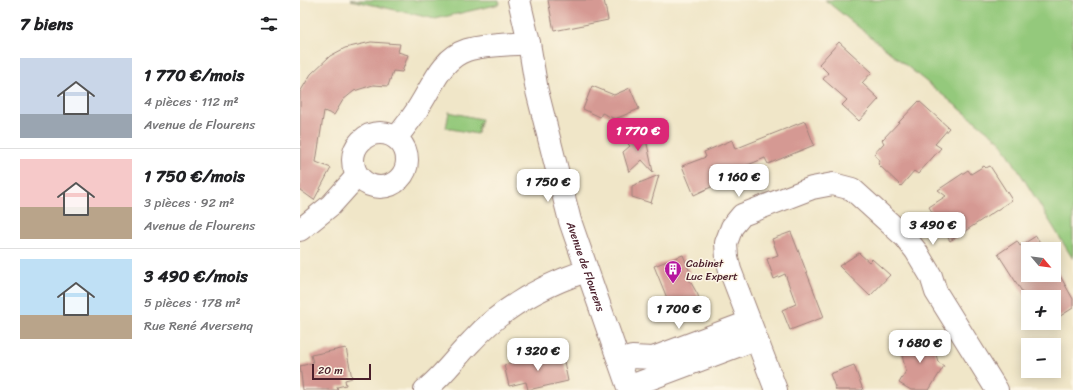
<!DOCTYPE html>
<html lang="fr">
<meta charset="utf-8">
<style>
:root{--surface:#fff;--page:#f2f2f2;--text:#202124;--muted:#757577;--line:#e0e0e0;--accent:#db2777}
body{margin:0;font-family:Sriracha,sans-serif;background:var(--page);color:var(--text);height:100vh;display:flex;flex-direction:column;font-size:15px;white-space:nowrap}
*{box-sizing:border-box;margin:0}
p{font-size:13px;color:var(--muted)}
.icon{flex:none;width:22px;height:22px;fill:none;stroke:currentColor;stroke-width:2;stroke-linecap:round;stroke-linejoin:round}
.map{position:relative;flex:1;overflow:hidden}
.sheet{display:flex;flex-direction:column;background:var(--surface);width:300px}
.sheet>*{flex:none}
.needle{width:26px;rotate:119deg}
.controls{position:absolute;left:721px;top:242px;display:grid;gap:8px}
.controls a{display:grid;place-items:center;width:40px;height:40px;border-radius:0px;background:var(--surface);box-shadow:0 2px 10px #0003;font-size:20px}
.scale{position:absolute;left:12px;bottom:10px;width:59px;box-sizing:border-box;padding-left:4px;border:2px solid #4a1f2b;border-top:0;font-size:11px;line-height:14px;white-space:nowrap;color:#4a1f2b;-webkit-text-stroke:3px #fcf5e5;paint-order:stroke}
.price{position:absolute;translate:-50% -34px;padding:0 9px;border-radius:8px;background:#fff;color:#222;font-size:13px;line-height:26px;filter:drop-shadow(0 1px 2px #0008)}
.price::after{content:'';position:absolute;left:50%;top:24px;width:12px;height:9px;margin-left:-6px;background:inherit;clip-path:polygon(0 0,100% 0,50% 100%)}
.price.selected{background:var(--accent);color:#fff}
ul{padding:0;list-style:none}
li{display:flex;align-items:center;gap:12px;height:100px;padding:0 20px}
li+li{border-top:1px solid var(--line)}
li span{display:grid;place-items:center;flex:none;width:112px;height:80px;border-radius:0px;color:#555}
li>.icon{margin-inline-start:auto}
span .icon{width:48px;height:48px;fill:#fffc;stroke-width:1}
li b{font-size:17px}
h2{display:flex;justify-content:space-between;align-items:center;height:48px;padding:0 20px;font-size:17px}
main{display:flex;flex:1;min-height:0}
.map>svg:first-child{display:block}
</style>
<main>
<section class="sheet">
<h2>7 biens<svg class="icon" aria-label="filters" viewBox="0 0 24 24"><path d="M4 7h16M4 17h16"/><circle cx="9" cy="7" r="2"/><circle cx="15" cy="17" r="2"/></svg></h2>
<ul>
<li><span style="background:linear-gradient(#c9d6e8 70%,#9aa5b1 0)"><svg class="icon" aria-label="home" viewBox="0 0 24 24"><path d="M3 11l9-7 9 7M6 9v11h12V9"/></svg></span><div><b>1 770 €/mois</b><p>4 pièces · 112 m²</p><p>Avenue de Flourens</p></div></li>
<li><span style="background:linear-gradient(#f6c9c9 60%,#b9a48a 0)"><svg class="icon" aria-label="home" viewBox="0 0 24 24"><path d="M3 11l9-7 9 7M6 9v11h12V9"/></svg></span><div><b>1 750 €/mois</b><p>3 pièces · 92 m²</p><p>Avenue de Flourens</p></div></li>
<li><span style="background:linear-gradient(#bfe0f5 70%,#b9a48a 0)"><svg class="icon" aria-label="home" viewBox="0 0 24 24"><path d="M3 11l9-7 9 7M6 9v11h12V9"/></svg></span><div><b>3 490 €/mois</b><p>5 pièces · 178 m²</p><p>Rue René Aversenq</p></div></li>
</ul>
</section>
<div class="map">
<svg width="773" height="390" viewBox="0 0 773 390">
<rect width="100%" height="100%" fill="#fcf5e5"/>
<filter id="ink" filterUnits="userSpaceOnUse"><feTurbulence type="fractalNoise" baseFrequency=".025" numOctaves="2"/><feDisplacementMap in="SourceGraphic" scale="8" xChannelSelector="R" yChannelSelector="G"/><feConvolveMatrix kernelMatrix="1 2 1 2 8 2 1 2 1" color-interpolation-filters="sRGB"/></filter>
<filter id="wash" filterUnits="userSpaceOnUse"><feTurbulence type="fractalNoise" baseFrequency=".012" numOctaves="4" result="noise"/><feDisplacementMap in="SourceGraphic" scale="16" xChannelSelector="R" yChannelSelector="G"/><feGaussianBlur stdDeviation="0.9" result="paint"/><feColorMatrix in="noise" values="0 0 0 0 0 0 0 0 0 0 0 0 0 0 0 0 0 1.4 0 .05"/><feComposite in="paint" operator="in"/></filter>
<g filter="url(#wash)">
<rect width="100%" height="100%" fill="#f0e6c8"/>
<!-- green -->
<g fill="#94c97b" stroke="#6f7453">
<path d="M51,0H199L200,4L135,19Z"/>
<path d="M525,0H773V259L701,142Z"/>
<path d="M149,112L181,119L177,134L146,128Z"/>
</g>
<g id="blocks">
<!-- building -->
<g fill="#d59993">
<path d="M248,0H304L308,20L254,31Z"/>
<path d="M71,42L100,44L98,52L108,55L102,72L93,71L88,86L73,85L54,91L43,100L34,115L24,111L16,162L31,168L14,200L0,190V92L11,74L30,56L45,48Z"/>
<path d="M539,42L572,72L562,83L579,99L559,121L542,105L547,100L523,79L528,73L519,64Z"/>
<path d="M292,86L314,95L330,88L339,109L315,119L302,113L300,117L283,109Z"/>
<path d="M619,101L649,128L635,144L641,148L618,174L614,171L601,186L578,164L580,161L574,154L584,143L582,140Z"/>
<path d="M505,121L514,145L468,164L465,158L433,171L425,176L426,180L394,195L382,166L406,157L404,152L432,140L435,149Z"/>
<path d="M344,130L353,172L342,160L329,172L323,152L330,146L328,144Z"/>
<path d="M684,166L686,168L690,166L712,200L650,241L629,207L646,196L638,190L668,170L671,174Z"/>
<path d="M359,175L351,203L332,197V186Z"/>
<path d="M491,232L524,317L490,330L482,310L496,304L485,274L474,279L467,259L478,255L472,239Z"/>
<path d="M736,236L744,249H728V275H754V265L773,299V308L754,320V297H728V308L725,303L728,301L698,254L717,241L720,246Z"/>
<path d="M559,253L569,262L572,259L590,275L570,296L539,266Z"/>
<path d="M383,255L390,272L386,274L398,295L399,301L390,314H384L371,308L354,266Z"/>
<path d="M631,335L638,362L644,366L629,390H611L599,383L606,371L599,344Z"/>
<path d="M46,348L52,378L45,380L46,385L37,387L38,390H3L0,366L13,363L11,355Z"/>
<path d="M262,352L268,381L228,390L226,382L209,386L204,365Z"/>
<path d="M554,365L563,390H536L530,374Z"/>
</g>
</g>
</g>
<g filter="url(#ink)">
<use href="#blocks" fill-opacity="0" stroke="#9d827a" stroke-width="1"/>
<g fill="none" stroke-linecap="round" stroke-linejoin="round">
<!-- minor casing -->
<g stroke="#9d827a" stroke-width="24">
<g id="minor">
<path id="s1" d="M219,0L229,43L237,91L270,221L329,390"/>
<circle cx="80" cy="160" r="27"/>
<path d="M96,138C105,127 113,117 120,105C133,85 142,58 167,50C187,44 209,45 229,43"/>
<path d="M0,230L31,205L57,176"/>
<path d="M319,361L332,357L353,358L449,322"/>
<path d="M328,387L456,339"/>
<path d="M125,390C143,376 156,357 172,341C202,308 244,285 286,271"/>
<path d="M476,390L430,270L427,258L426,243L432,227L442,215L512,188L533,184L552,189L605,237L616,251L631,276L636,292L697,390"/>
</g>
</g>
<!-- minor -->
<use href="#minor" stroke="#fff" stroke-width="22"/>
</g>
</g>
<!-- icons -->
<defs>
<g id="building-pin" transform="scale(0.9)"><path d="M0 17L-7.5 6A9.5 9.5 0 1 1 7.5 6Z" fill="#b5179e" stroke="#fcf5e5"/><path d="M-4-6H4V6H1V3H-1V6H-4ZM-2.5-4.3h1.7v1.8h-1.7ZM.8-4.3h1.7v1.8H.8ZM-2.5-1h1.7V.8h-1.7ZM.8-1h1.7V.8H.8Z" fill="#fff"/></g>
</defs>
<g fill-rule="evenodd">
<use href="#building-pin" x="373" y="269"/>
</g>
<g text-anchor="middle" stroke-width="3" stroke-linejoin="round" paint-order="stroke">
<!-- poi labels -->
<g font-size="11" fill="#4a1f2b" stroke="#fcf5e5" text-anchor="start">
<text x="386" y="267">Cabinet<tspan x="386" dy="13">Luc Expert</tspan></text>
</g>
<!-- street labels -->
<g font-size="11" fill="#4a1f2b" stroke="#fcf5e5">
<text dy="4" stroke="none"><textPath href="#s1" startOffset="275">Avenue de Flourens</textPath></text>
</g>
</g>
</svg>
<div class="controls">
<a><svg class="needle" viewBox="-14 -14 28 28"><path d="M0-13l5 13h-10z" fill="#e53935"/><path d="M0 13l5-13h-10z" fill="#757577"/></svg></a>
<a>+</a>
<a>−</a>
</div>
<div class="scale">20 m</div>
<b class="price selected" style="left:338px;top:152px">1 770 €</b>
<b class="price" style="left:439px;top:198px">1 160 €</b>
<b class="price" style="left:248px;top:203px">1 750 €</b>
<b class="price" style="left:633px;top:246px">3 490 €</b>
<b class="price" style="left:379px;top:330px">1 700 €</b>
<b class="price" style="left:620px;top:364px">1 680 €</b>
<b class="price" style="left:238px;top:372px">1 320 €</b>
</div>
</main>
